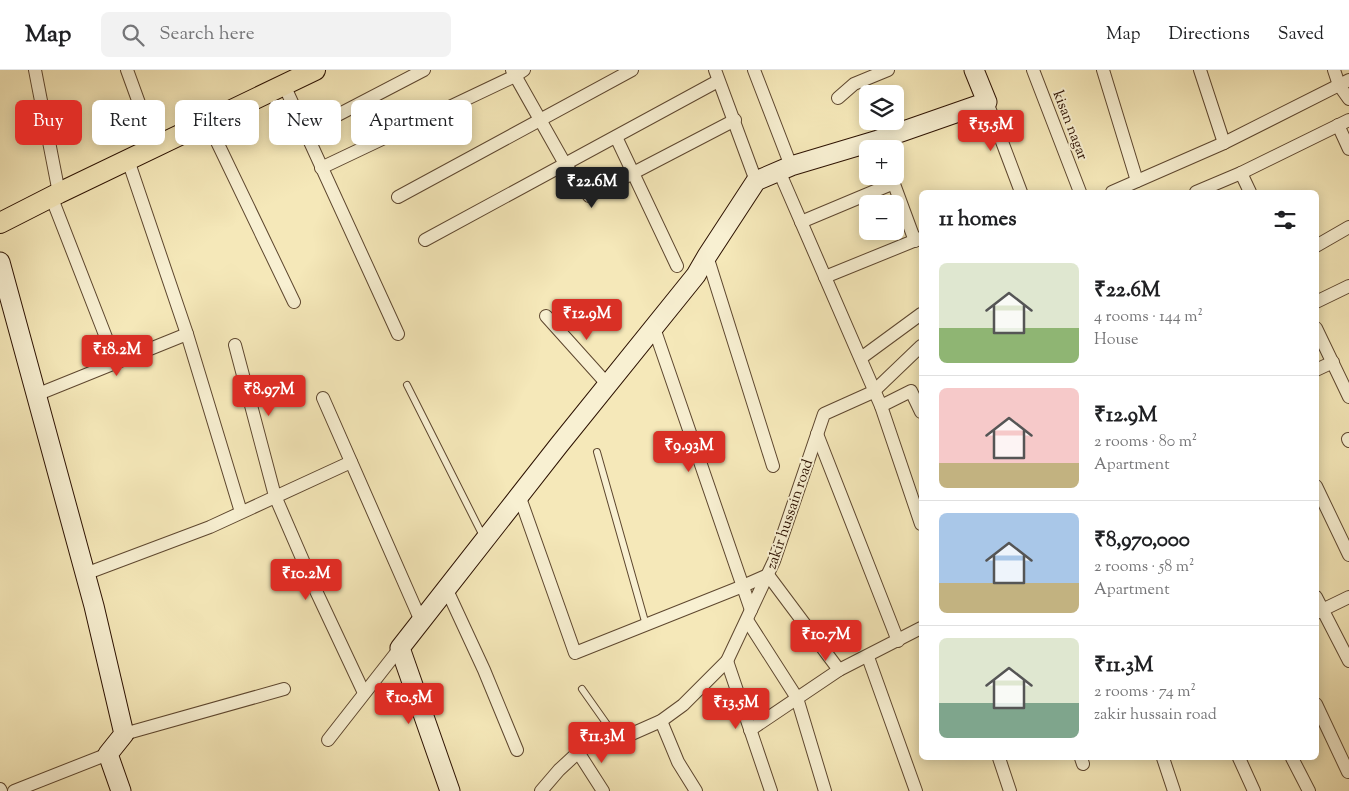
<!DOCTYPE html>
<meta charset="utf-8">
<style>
:root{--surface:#fff;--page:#f2f2f2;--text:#202124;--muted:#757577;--line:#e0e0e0;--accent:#d93025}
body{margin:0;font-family:"Sorts Mill Goudy",serif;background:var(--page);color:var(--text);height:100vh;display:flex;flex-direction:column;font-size:19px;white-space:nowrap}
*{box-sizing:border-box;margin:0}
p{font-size:16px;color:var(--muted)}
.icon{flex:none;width:28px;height:28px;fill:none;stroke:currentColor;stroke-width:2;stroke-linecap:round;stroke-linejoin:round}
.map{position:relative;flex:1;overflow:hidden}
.details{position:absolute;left:919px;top:120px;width:400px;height:570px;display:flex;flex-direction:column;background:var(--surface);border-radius:8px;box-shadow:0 2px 12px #0003}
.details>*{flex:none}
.top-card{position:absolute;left:15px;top:30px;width:475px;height:45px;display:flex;gap:10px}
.fabs{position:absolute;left:859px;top:15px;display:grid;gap:10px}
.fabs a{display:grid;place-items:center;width:45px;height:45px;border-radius:8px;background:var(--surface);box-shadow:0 2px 12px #0003;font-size:25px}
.price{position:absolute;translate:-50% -42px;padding:0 11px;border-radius:5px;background:var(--accent);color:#fff;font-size:16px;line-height:32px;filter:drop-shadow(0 1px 2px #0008)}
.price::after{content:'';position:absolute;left:50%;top:30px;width:15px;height:11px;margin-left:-8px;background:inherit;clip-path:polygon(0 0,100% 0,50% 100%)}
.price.current{background:#222;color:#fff}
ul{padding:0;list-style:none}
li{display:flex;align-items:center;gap:15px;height:125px;padding:0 20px}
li+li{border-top:1px solid var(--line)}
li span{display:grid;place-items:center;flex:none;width:140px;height:100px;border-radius:8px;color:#555}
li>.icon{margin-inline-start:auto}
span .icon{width:60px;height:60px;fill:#fffc;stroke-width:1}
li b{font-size:21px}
h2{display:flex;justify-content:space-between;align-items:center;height:60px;padding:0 20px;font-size:21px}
.tag{padding:0 18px;border-radius:8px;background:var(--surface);box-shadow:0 2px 12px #0003;font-size:18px;line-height:45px}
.tag.current{background:var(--accent);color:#fff}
header{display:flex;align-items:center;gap:30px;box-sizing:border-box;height:70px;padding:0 25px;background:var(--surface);border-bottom:1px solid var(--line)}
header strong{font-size:24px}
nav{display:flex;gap:28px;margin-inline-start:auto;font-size:18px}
.search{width:350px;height:45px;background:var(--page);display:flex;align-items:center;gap:12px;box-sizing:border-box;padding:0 18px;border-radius:8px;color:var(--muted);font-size:19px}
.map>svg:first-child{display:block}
</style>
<header>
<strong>Map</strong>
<div class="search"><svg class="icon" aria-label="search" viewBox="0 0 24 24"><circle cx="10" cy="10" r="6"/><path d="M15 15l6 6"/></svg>Search here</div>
<nav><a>Map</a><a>Directions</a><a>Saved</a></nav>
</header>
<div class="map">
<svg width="1349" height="721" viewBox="0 0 1349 721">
<rect width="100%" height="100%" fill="#f5e8b9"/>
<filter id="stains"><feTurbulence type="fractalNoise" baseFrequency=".004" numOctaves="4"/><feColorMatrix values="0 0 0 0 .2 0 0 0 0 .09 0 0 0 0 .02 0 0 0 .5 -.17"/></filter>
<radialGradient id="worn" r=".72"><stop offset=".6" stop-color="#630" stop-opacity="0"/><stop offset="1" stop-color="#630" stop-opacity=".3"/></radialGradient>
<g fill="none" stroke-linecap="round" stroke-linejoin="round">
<!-- lane casing -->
<g stroke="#5e472f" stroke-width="8">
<g id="lane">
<path d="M407,315L484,468"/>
<path d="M597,382L646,555"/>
<path d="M582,619L618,670"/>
</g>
</g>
<!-- street casing -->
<g stroke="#5e472f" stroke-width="14">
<g id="street">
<path d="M35,0L59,123"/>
<path d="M127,0L155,77"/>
<path d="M512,0L565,94L589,126L735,50"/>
<path d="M715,0L756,111"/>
<path d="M754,0L791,96"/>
<path d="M1033,0L1080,122"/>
<path d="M1103,0L1137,111"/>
<path d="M1200,0L1224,73"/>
<path d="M1334,0L1339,15L1349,29"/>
<path d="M284,15L398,264"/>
<path d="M838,28L854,14L888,0"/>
<path d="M987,32L1021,122"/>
<path d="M207,51L294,232"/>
<path d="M1338,55L1349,79"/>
<path d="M305,62L424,0"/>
<path d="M616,67L677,196"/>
<path d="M128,90L187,264L241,442"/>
<path d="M321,98L515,6L524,0"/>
<path d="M779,101L881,336L921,454"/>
<path d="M1241,103L1250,122"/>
<path d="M891,106L915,171"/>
<path d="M1112,122L1224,73L1349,10"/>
<path d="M1196,122L1241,103L1349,50"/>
<path d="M51,126L116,293"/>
<path d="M398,127L632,0"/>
<path d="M801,152L894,113"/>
<path d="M425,170L718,11"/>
<path d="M1316,176L1349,157"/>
<path d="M707,186L773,396"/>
<path d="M825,207L921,168"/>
<path d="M1316,232L1349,216"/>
<path d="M546,246L608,315"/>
<path d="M654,258L751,540"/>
<path d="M1316,258L1349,327"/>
<path d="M235,275L275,426L317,523L364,623"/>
<path d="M861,288L921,244"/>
<path d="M1316,300L1333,292"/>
<path d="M36,325L187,264"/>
<path d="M323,328L421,551"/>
<path d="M881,336L911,321L921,342"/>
<path d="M817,364L898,571"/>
<path d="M1348,369L1349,371"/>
<path d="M1316,416L1349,485"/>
<path d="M519,425L575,583L743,516L768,505L839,600"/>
<path d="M85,504L210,457L351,392"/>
<path d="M446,518L484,600L517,680"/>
<path d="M1316,527L1349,591"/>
<path d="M1316,543L1349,527"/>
<path d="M747,550L797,628L825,721"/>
<path d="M868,587L916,721"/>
<path d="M727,591L771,721"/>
<path d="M1316,634L1348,702"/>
<path d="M661,651L678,692L696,721"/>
<path d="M750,660L839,600L921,558"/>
<path d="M124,664L284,619"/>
<path d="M328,670L400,578"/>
<path d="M578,682L603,721"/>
<path d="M999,688L1010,721"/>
<path d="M1081,688L1083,694"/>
<path d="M1163,688L1174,721"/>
<path d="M1239,688L1254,721"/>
<path d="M1292,688L1309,721"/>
<path d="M0,719L1,721"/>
<path d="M14,721L108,684"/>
<path d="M541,721L559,700L585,676L618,670L661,651L683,635L727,591L774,491L824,344L873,322L921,276"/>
</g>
</g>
<!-- secondary casing -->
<g stroke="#2c1101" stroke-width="21">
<g id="secondary">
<path d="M0,192L94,536L124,664L108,684L121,721"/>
<path d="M450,721L400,578L559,375L696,205L707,186L756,111L791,96L878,70L987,32L974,0"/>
</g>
</g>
<!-- primary casing -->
<g stroke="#2c1101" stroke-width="22">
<path id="primary" d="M0,153L59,123L315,0"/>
</g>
<!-- lane -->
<use href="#lane" stroke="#f8f0d2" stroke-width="6"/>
<!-- street -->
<use href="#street" stroke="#f8f0d2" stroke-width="12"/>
<!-- secondary -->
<use href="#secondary" stroke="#f8f0d2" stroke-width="19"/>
<!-- primary -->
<use href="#primary" stroke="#f5e8b9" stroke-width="20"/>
</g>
<g text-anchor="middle" stroke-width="4" stroke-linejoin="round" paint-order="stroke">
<!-- street labels -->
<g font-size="15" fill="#2c1101" stroke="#f8f0d2">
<text transform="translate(1071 55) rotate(69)" y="5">kisan nagar</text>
<text transform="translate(789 444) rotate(-71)" y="5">zakir hussain road</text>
</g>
</g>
<rect width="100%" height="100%" filter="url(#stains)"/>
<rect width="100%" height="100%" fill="url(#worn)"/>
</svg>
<div class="fabs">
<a><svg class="icon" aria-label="layers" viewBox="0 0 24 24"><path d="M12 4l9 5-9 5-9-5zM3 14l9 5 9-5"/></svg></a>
<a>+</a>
<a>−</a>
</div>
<b class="price" style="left:991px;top:82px">₹15.5M</b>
<b class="price current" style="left:592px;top:139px">₹22.6M</b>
<b class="price" style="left:587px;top:271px">₹12.9M</b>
<b class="price" style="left:117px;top:307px">₹18.2M</b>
<b class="price" style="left:269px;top:347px">₹8.97M</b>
<b class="price" style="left:689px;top:403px">₹9.93M</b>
<b class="price" style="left:306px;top:531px">₹10.2M</b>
<b class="price" style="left:826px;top:592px">₹10.7M</b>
<b class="price" style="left:409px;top:655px">₹10.5M</b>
<b class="price" style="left:736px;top:660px">₹13.5M</b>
<b class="price" style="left:602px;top:694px">₹11.3M</b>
<div class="top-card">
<a class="tag current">Buy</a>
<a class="tag">Rent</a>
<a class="tag">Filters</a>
<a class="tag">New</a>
<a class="tag">Apartment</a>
</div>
<section class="details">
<h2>11 homes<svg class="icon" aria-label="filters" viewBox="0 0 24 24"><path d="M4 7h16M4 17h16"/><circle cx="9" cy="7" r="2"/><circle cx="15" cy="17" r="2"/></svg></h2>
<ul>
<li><span style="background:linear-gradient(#dfe7d0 65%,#8fb573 0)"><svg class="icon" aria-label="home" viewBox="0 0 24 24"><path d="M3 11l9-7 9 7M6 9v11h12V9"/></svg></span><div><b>₹22.6M</b><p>4 rooms · 144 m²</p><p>House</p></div></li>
<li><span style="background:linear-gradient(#f6c9c9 75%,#c2b280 0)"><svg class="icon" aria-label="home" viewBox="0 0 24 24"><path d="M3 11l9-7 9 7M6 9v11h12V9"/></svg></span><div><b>₹12.9M</b><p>2 rooms · 80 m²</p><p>Apartment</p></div></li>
<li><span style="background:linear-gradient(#a9c7e8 70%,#c2b280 0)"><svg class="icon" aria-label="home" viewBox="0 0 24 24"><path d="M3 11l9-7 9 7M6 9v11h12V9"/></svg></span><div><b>₹8,970,000</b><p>2 rooms · 58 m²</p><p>Apartment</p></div></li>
<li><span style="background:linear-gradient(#dfe7d0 65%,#7fa58c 0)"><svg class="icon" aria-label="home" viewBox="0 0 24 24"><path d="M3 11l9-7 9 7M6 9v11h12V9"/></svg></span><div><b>₹11.3M</b><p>2 rooms · 74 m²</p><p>zakir hussain road</p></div></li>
</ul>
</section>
</div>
